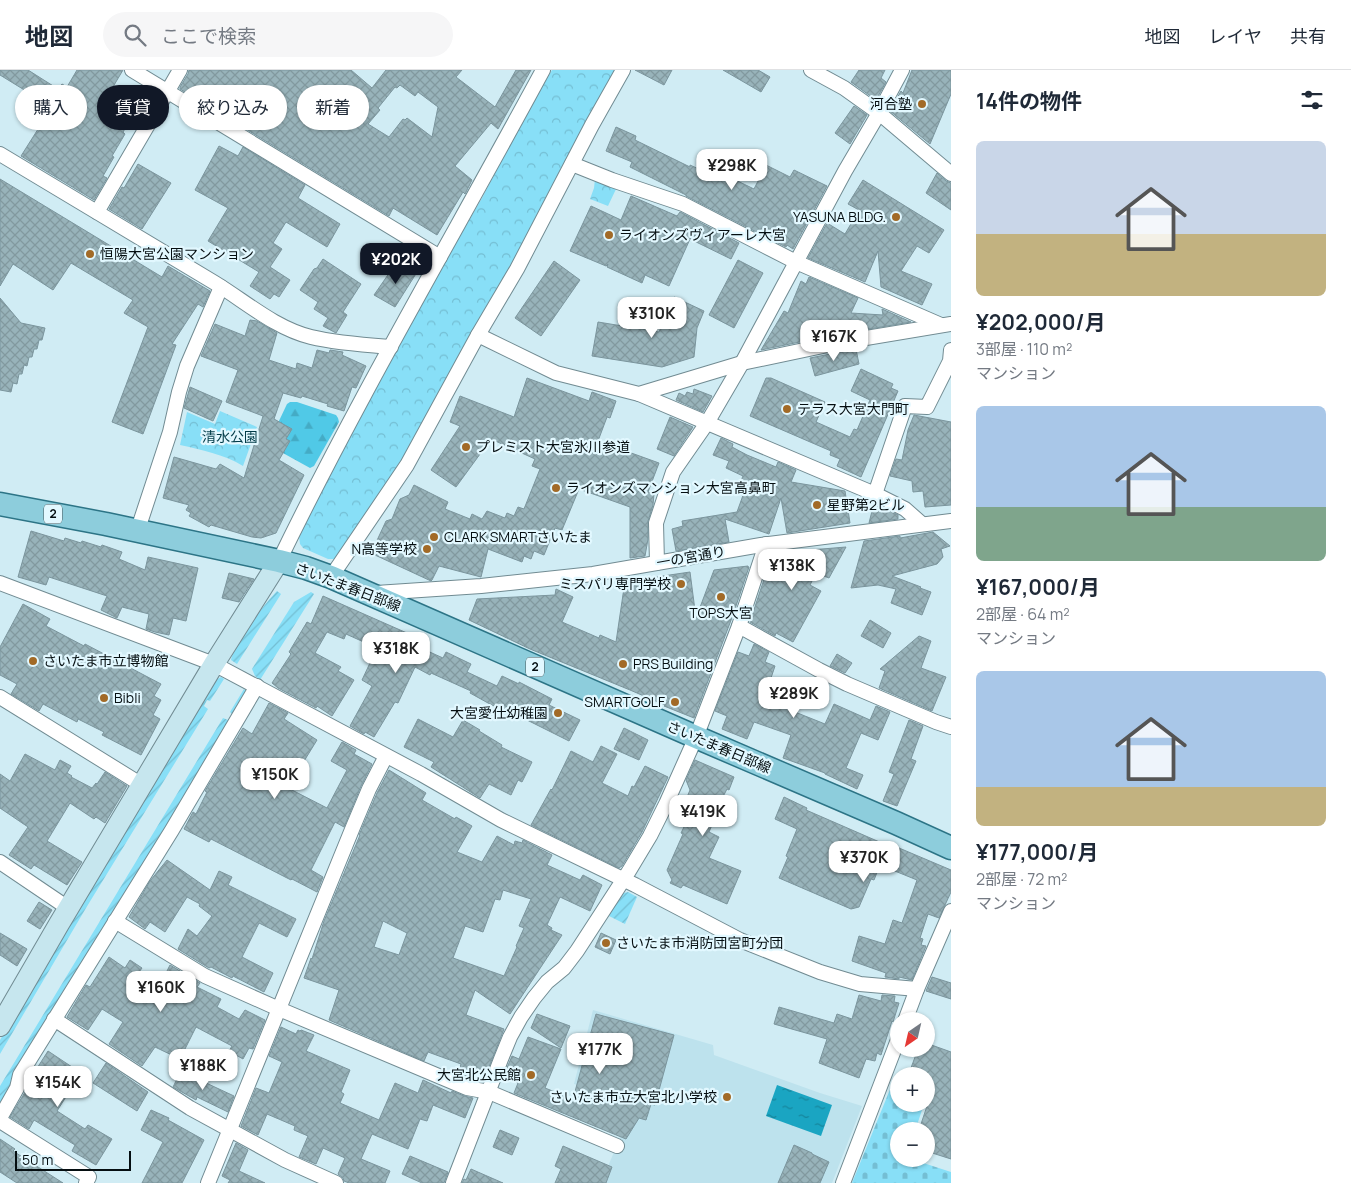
<!DOCTYPE html>
<html lang="ja">
<meta charset="utf-8">
<style>
:root{--surface:#fff;--page:#f6f6f7;--text:#1f2937;--muted:#747a83;--line:#e0e1e3;--accent:#111827}
body{margin:0;font-family:Manrope,"Noto Sans JP",sans-serif;background:var(--page);color:var(--text);height:100vh;display:flex;flex-direction:column;font-size:19px;white-space:nowrap}
*{box-sizing:border-box;margin:0}
p{font-size:16px;color:var(--muted)}
.icon{flex:none;width:28px;height:28px;fill:none;stroke:currentColor;stroke-width:2;stroke-linecap:round;stroke-linejoin:round}
.map{position:relative;flex:1;overflow:hidden}
.panel{display:flex;flex-direction:column;background:var(--surface);width:400px}
.panel>*{flex:none}
.banner{position:absolute;left:15px;top:15px;width:475px;height:45px;display:flex;gap:10px}
.needle{width:32px;rotate:214deg}
.fabs{position:absolute;left:890px;top:942px;display:grid;gap:10px}
.fabs a{display:grid;place-items:center;width:45px;height:45px;border-radius:50%;background:var(--surface);box-shadow:0 1px 4px #0004;font-size:25px}
.scale{position:absolute;left:15px;bottom:12px;width:116px;box-sizing:border-box;padding-left:5px;border:2px solid #050e11;border-top:0;font-size:14px;line-height:18px;white-space:nowrap;color:#050e11;-webkit-text-stroke:4px #e2f8ff;paint-order:stroke}
.price{position:absolute;translate:-50% -42px;padding:0 11px;border-radius:10px;background:#fff;color:#222;font-size:16px;line-height:32px;filter:drop-shadow(0 1px 2px #0008)}
.price::after{content:'';position:absolute;left:50%;top:30px;width:15px;height:11px;margin-left:-8px;background:inherit;clip-path:polygon(0 0,100% 0,50% 100%)}
.price.on{background:var(--accent);color:#fff}
ul{padding:0;list-style:none}
li{display:grid;align-content:center;gap:10px;height:265px;padding:0 25px}
li span{display:grid;place-items:center;height:155px;border-radius:8px;color:#555}
li>.icon{margin-inline-start:auto}
span .icon{width:90px;height:90px;fill:#fffc;stroke-width:1}
li b{font-size:21px}
h2{display:flex;justify-content:space-between;align-items:center;height:60px;padding:0 25px;font-size:21px}
.chip{padding:0 18px;border-radius:22px;background:var(--surface);box-shadow:0 1px 4px #0004;font-size:18px;line-height:45px}
.chip.on{background:var(--accent);color:#fff}
header{display:flex;align-items:center;gap:30px;box-sizing:border-box;height:70px;padding:0 25px;background:var(--surface);border-bottom:1px solid var(--line)}
header strong{font-size:24px}
nav{display:flex;gap:28px;margin-inline-start:auto;font-size:18px}
.search{width:350px;height:45px;background:var(--page);display:flex;align-items:center;gap:12px;box-sizing:border-box;padding:0 18px;border-radius:28px;color:var(--muted);font-size:19px}
main{display:flex;flex:1;min-height:0}
.map>svg:first-child{display:block}
</style>
<header>
<strong>地図</strong>
<div class="search"><svg class="icon" aria-label="search" viewBox="0 0 24 24"><circle cx="10" cy="10" r="6"/><path d="M15 15l6 6"/></svg>ここで検索</div>
<nav><a>地図</a><a>レイヤ</a><a>共有</a></nav>
</header>
<main>
<div class="map">
<svg width="951" height="1113" viewBox="0 0 951 1113">
<defs>
<pattern id="forest-firs" width="22" height="20" patternUnits="userSpaceOnUse" patternTransform="scale(1.25)"><rect width="22" height="20" fill="#50c9e7"/><path d="M5 1l3.5 6h-7zM16 11l3.5 6h-7z" fill="#44abc5"/></pattern>
<pattern id="cemetery-stones" width="16" height="16" patternUnits="userSpaceOnUse" patternTransform="scale(1.25)"><rect width="16" height="16" fill="#88dff7"/><path d="M2 7V4a2 2 0 0 1 4 0v3zM10 15v-3a2 2 0 0 1 4 0v3z" fill="#74bed3"/></pattern>
<pattern id="park-crowns" width="20" height="18" patternUnits="userSpaceOnUse" patternTransform="scale(1.25)"><rect width="20" height="18" fill="#88dff7"/><path d="M2 6a3 3 0 1 1 6 0M12 15a3 3 0 1 1 6 0" fill="none" stroke="#74bed3"/></pattern>
<pattern id="garden-furrows" width="10" height="10" patternUnits="userSpaceOnUse" patternTransform="scale(1.25)"><rect width="10" height="10" fill="#88dff7"/><path d="M-1 1l2-2M0 10L10 0M9 11l2-2" fill="none" stroke="#74bed3"/></pattern>
<pattern id="water-ripples" width="26" height="14" patternUnits="userSpaceOnUse" patternTransform="scale(1.25)"><rect width="26" height="14" fill="#1aa5c2"/><path d="M2 4q2-2 4 0t4 0M15 11q2-2 4 0t4 0" fill="none" stroke="#15859c"/></pattern>
<pattern id="building-cross-hatch" width="8" height="8" patternUnits="userSpaceOnUse" patternTransform="scale(1.25)"><rect width="8" height="8" fill="#98b3ba"/><path d="M0 0l8 8M0 8l8-8" fill="none" stroke="#82999f"/></pattern>
</defs>
<rect width="100%" height="100%" fill="#d0ecf4"/>
<!-- built -->
<path fill="#bde2ed" d="M593,940L713,975L714,985L820,1023L862,1036L832,1113H601L635,1032L574,1014Z"/>
<!-- forest -->
<path fill="url(#forest-firs)" d="M290,332H297L336,345L338,348L339,352L314,396L310,398L272,377L269,372L287,334Z"/>
<!-- cemetery -->
<path fill="url(#cemetery-stones)" d="M891,1017L899,1019V1034H922L923,1037L915,1061H899V1089H911L951,1102V1113H852Z"/>
<!-- park -->
<g fill="url(#park-crowns)">
<path d="M552,0H620L417,371L336,489H328L303,478L300,474L299,467L313,434L441,198L482,128L521,53Z"/>
<path d="M595,109L617,117L608,136L590,129L594,118Z"/>
<path d="M220,341L257,357L243,396C223,384 202,380 180,375L187,342L215,354Z"/>
</g>
<!-- garden -->
<g fill="url(#garden-furrows)">
<path d="M277,521L281,524L237,594L231,590C233,575 265,533 277,521Z"/>
<path d="M311,522L314,524L260,610L255,606L252,599L294,532Z"/>
<path d="M221,607L224,609L210,631L207,630L204,636L208,639L86,838L0,984V970L216,610Z"/>
<path d="M244,619L247,623L0,1039V1016L223,648L228,650L232,644L230,642Z"/>
<path d="M628,822L637,827L625,854L609,846L620,824Z"/>
</g>
<!-- water -->
<path fill="url(#water-ripples)" d="M777,1015L832,1035L821,1066L766,1046Z"/>
<!-- building -->
<g fill="url(#building-cross-hatch)" stroke="#7b959d" fill-rule="evenodd">
<path d="M0,0H28L58,19L62,14L67,17L77,0H123L104,32L131,49L123,62L125,64L112,86L114,87L103,106L107,108L94,130L21,86L52,37L0,5Z"/>
<path d="M189,0H351L372,18L386,0H462L456,7L495,37L516,0H531L498,59L491,53L455,96L472,110L465,124L463,122L437,165L393,138L389,146L180,19V17L188,4ZM400,15L415,26L418,22L438,37L432,67L407,48L405,50L403,49L389,67L368,54L380,40L378,38L395,17L397,18Z"/>
<path d="M635,0H672L664,15Z"/>
<path d="M723,0H758L770,7L761,22Z"/>
<path d="M859,0H885L881,8L886,12L876,30L851,12Z"/>
<path d="M912,0H951V24L930,74L890,41L901,21L903,23Z"/>
<path d="M854,36L867,45L850,74L835,63Z"/>
<path d="M616,57L636,66L635,70L690,97V95L714,106L717,101L754,119L766,95L790,107L794,100L827,116L793,179L787,175L786,177L686,126V125L630,97L632,92L606,81Z"/>
<path d="M219,76L238,86L243,77L305,115L298,128L340,154L327,177L286,152L273,173L282,179L270,197L290,210L279,227L274,224L270,229L250,216L259,202L208,171L228,138L195,120Z"/>
<path d="M138,94L171,113L142,159L109,139L122,117L124,118Z"/>
<path d="M937,103L946,111L951,113V140L926,123Z"/>
<path d="M0,109L162,207L168,196L210,221L203,237L198,234L172,274L176,275L143,364L112,352L148,257L124,243L133,230L71,193L53,220L13,194L0,216Z"/>
<path d="M863,110L944,160L929,183L917,176L901,201L932,214L922,235L881,217L878,181L865,212L808,188L827,153L845,164L859,140L848,134Z"/>
<path d="M631,126L677,146L680,142L739,173L731,189L690,169L669,216L645,205L642,213L607,197L608,194L606,196L570,181L591,136L621,150Z"/>
<path d="M323,189L361,214L343,242L347,245L336,263L323,256L328,248L314,239L318,232L300,220L314,199L317,198Z"/>
<path d="M738,190L763,203L734,258L709,245Z"/>
<path d="M554,191L580,210L541,266L515,248Z"/>
<path d="M408,192L419,199L395,237L374,225L392,199L401,204Z"/>
<path d="M809,207L858,228L851,243L883,245L882,239L911,252L869,259L853,258V261L761,280L784,241L788,243L801,211L806,214Z"/>
<path d="M674,227L704,241L697,258L694,287L662,297L592,286L598,252L659,262Z"/>
<path d="M0,228L21,253L45,258L42,270H39L37,279H34L32,287H29L27,296L24,295L22,304H19L17,314L13,313L11,322L0,320Z"/>
<path d="M250,250L257,251L277,263L269,290L296,299L297,293L312,298L317,280L329,283L330,280L343,282L342,285L366,296L356,318L352,317L344,341L327,336L328,334L302,326L301,328L283,323L274,349L292,359L286,369L290,371L279,390L304,405L276,463L261,468L252,467L211,455L209,457L189,446L191,443L186,440L189,435L163,428L174,387L216,399L220,394L244,408L263,346L226,332L238,300L201,286L215,254L245,266Z"/>
<path d="M856,279L859,294L815,306L810,288Z"/>
<path d="M861,299L893,314L891,318L898,321L861,407L837,396L840,389L830,385L831,381L750,346L766,308H771L825,332L816,352L850,367L854,359L857,360L870,330L851,321Z"/>
<path d="M527,308L589,331L592,322L616,331L610,348L607,347L598,371L659,393L648,422L654,424L653,435L648,451V469L645,486L630,488V437L579,419L562,460L555,458L544,485L534,481L531,489L524,486L522,492L488,479L481,507L439,496L432,510L431,511L375,485L373,479L386,451L392,449L400,429L409,425L414,415L448,432L445,439L470,449L472,444L482,449L487,441L505,448L507,443L514,446L518,437L524,439L540,399L532,396L535,389L491,369L456,417L431,400L460,356L450,352L460,326L514,347Z"/>
<path d="M190,317L222,331L213,351L184,338Z"/>
<path d="M694,319L712,326L703,342L676,330L679,323L685,326L687,322L693,324Z"/>
<path d="M914,345L951,352V435L925,437L923,421L913,422L912,411L890,406L896,389L902,390L908,360Z"/>
<path d="M670,347L693,357L674,386L657,379Z"/>
<path d="M721,368L733,374L732,377L747,385L776,397L778,392L796,400L791,412L845,421L850,453L787,463L781,428L769,464L725,449L729,472L676,481L672,459L683,456L682,451L737,442L746,417L739,415L743,406L726,398L729,391L713,385Z"/>
<path d="M874,433L898,445V449L869,453Z"/>
<path d="M31,461L64,471L65,468L81,473L82,471L101,477L102,475L122,482L119,489L145,500L148,487L198,498L186,551L173,548L169,565L155,562L146,559L149,544L122,537L117,548L101,540L107,526L49,507L46,515L18,507Z"/>
<path d="M933,462L950,476L941,479L943,487L937,494L892,506L921,517L920,518L931,522L922,545L891,533L896,519L878,515L851,518L864,471L900,466V468Z"/>
<path d="M846,477L829,508L816,503L810,515L821,521L793,572L776,563L775,566L750,552L769,494L799,489L798,481Z"/>
<path d="M748,496V497H749L733,545L694,648L664,636L665,635L630,620L530,579L469,550L477,529L555,525L556,519L573,527L562,552L599,568L600,565L616,572L625,511L658,516L656,507L690,502L696,548L714,500Z"/>
<path d="M229,503L254,509L239,532L222,528Z"/>
<path d="M323,526L416,567L412,574L443,588L446,582L471,594L467,602L497,616L502,606L519,614V612L552,629L549,635L580,650L569,671L519,646V648L488,633L470,623L471,621L431,603L430,605L415,597L398,633L395,632L374,667L365,662L364,664L350,656L372,616L362,610L377,578L346,564L344,569L327,562L315,583L341,597L338,601L354,610L332,646L317,636L316,638L278,618L272,613L291,584L289,582L307,552L311,554Z"/>
<path d="M23,534L50,549L46,556L84,576L85,574L161,614L154,626L161,630L153,645L160,649L141,685L102,665L104,662L78,649L77,652L43,634L39,641L11,624L17,614L0,605V577Z"/>
<path d="M870,550L891,563L883,578L861,566Z"/>
<path d="M919,566L931,571L921,598L946,607L932,641L879,618L885,601L880,599Z"/>
<path d="M754,574L769,582L765,592L775,596L770,611L802,622L795,642L825,654L834,634L870,650L876,636L890,642L878,670L861,663L846,698L863,705L857,719L825,704V703L783,688L791,665L754,652L747,669L722,659L727,646L715,641L738,582L749,586Z"/>
<path d="M837,584L852,593L845,603L830,596Z"/>
<path d="M269,633L288,643L284,649L317,670L290,714L292,715L290,719L327,738L347,700L331,691L342,672L356,680L354,684L372,694L361,716L344,757L335,752L311,800L323,807L317,822L292,809L291,810L211,769L209,772L184,759L193,742L196,744L207,722L205,721L243,658L252,664Z"/>
<path d="M418,649L453,667L463,650L480,660L479,661L502,675L501,677L532,692L522,712L518,710L511,725L489,714L480,728L431,697L434,692L404,677Z"/>
<path d="M909,650L923,656L911,689L916,691L897,736L883,731L894,704L889,702Z"/>
<path d="M624,658L648,670L639,690L614,679Z"/>
<path d="M601,676L617,684L602,713L628,726L632,716L634,717L645,696L668,707L642,762L622,796L619,798L531,755L551,719L552,720L571,681L593,692Z"/>
<path d="M25,684L55,700L60,690L71,696L67,703L72,706L71,707L92,718L96,713L97,714L105,702L127,716L105,753L96,747L94,749L70,733L47,771L82,792L67,815L34,795L31,799L9,785L28,757L0,738V704L10,711Z"/>
<path d="M695,690L734,707L729,720L727,719L716,740L718,741L709,762L719,767L709,788L741,801L727,834L683,815L681,818L670,813L672,810L667,800L683,764L681,763L684,757L679,754L683,746L680,744L690,720L686,710Z"/>
<path d="M389,700L426,723L422,730L455,749L456,747L472,756L457,782L482,792L497,766L514,775L515,771L522,773L523,770L552,785L547,795L580,810L583,805L602,815L590,841L560,827L547,855L552,858L551,860L562,865L510,944L475,920L466,945L504,959L483,1012L470,1010L458,1005L461,994L428,982L424,991L329,950L339,920L304,908L311,888L312,889L324,851L360,765H359L377,723ZM503,820L531,829L519,856L524,858L516,876L517,877L504,906L453,888L465,856L483,862L495,829L500,830ZM383,851L407,863L399,885L374,877Z"/>
<path d="M784,727L807,738L806,740L891,777L892,775L951,800V822L939,848L928,844L920,868L923,869L921,875L926,876L912,910L899,907V909L885,907L886,903L852,891L859,866L885,874L893,850L902,853L917,810L880,795L874,810L871,809L859,837L851,839L779,808L788,787L786,786L797,759L775,749Z"/>
<path d="M167,790L210,820L219,801L232,807L228,815L296,849L287,867L259,853L242,887L273,903L264,922L233,906L232,908L211,897L209,898L178,879L188,859L197,866L212,846L199,836L200,834L187,827L165,862L150,852L145,859L129,847L150,811Z"/>
<path d="M39,832L52,840L40,859L27,851Z"/>
<path d="M0,863L27,879L17,896L0,885Z"/>
<path d="M601,863L616,870L610,884L595,877Z"/>
<path d="M109,887L125,898L130,890L142,898L137,905L158,919L170,895L200,913L197,917L221,929L217,937L239,949L245,940L265,950L253,979L249,978L243,989L229,981L232,976L196,957L180,989L155,977L142,996L109,974L123,952L102,939L88,960L67,947L86,915L90,917Z"/>
<path d="M932,907L951,913V929L926,921Z"/>
<path d="M859,925L881,931L882,925L895,926L894,932L899,933L893,952L892,951L881,985L877,983L875,991L866,989L859,1008L819,993L827,969L774,954L779,937L834,953L837,944L852,949Z"/>
<path d="M537,944L570,956L561,978L531,958Z"/>
<path d="M596,944L674,965L655,1035L651,1034L646,1050L639,1048L626,1069L514,1023L518,1013L503,1007L512,986L519,989L528,967L561,979L545,1018L573,1029Z"/>
<path d="M281,957L296,964L298,960L300,961L301,960L314,965L306,981L350,1000L341,1022L344,1024L340,1033L379,1050L395,1013L418,1023L423,1010L451,1023L452,1021L464,1026L473,1028L465,1048L433,1035L427,1051L420,1049L408,1079L372,1064L361,1089L390,1101L385,1113H349L344,1111L343,1108L338,1104L345,1088L323,1078L316,1094L299,1087L308,1066L294,1060L295,1056L267,1044L258,1065L241,1056L256,1018L269,1023L282,992L269,986Z"/>
<path d="M926,973L951,982V1089L926,1081V1061L919,1060L927,1036L926,1006H908L918,979H926Z"/>
<path d="M48,981L81,1003L57,1041L85,1059L88,1055L112,1069L96,1095L72,1081L75,1075L34,1050L29,1059L10,1047L36,1004L34,1003Z"/>
<path d="M106,993L148,1022L137,1041L93,1013Z"/>
<path d="M182,999L205,1010L204,1012L234,1026L228,1042L197,1027L196,1030L173,1017Z"/>
<path d="M151,1040L169,1048L168,1050L204,1070L182,1113H142L163,1072L141,1060Z"/>
<path d="M500,1060L519,1068L512,1085L493,1077Z"/>
<path d="M0,1069L15,1079L13,1081L63,1113H17L0,1102Z"/>
<path d="M236,1073L248,1080L239,1101L265,1113H228L230,1110L222,1106Z"/>
<path d="M794,1075L812,1083V1084L829,1092L820,1113H778Z"/>
<path d="M563,1076L612,1097L606,1113H555L561,1099L555,1096Z"/>
<path d="M410,1086L448,1102L444,1113H422L402,1104Z"/>
<path d="M471,1099L503,1113H462L464,1109L466,1110Z"/>
</g>
<g fill="none" stroke-linecap="round" stroke-linejoin="round">
<!-- street casing -->
<g stroke="#718b92" stroke-width="16">
<g id="street">
<path d="M132,0L440,187"/>
<path d="M811,0L844,18L879,43L951,104"/>
<path d="M0,84C72,127 143,170 215,213C246,232 275,258 311,267C336,273 365,275 391,277"/>
<path d="M572,94L612,110L683,134L796,192L941,255"/>
<path d="M97,142L180,0"/>
<path d="M478,265L556,303L639,324L742,293L842,272L951,254"/>
<path d="M639,324L875,424L905,439L922,454"/>
<path d="M875,424L905,336L927,337L950,291L951,280"/>
<path d="M137,462L170,362L179,322L187,296L221,217"/>
<path d="M279,491C360,324 455,163 543,0"/>
<path d="M657,493L656,453L673,402L707,353L742,293L845,101L879,43L902,0"/>
<path d="M331,507L407,395L478,265L517,199L592,55L623,0"/>
<path d="M0,513L214,594L421,704L501,750L635,815L740,870L820,902L860,914L917,919"/>
<path d="M376,523L481,516L593,504L761,475L951,451"/>
<path d="M739,556L819,600L847,614L936,652L951,657"/>
<path d="M0,627L142,715"/>
<path d="M0,792L68,838"/>
<path d="M115,851L205,906L279,939L467,1018L489,1022L617,1076"/>
<path d="M54,949L190,1038L285,1090L336,1113"/>
<path d="M905,951L917,919L951,841"/>
<path d="M0,1048L17,1018L20,1005L172,760L257,616"/>
<path d="M0,1051L89,1107L86,1113"/>
<path d="M208,1113L353,757L369,719L386,686"/>
<path d="M453,1113L501,989L510,967L521,947L534,928L547,912L564,898L577,881L629,801L650,766L666,734L696,667L739,556L766,474"/>
<path d="M843,1113L899,967"/>
</g>
</g>
<!-- secondary casing -->
<g stroke="#718b92" stroke-width="22">
<path id="secondary" d="M0,956L59,854L214,594L279,491"/>
</g>
<!-- primary casing -->
<g stroke="#2c7486" stroke-width="25">
<path id="primary" d="M0,434L106,454L279,491L306,498L331,507L696,667L896,753L951,778"/>
</g>
<!-- street -->
<use href="#street" stroke="#fff" stroke-width="14"/>
<!-- secondary -->
<use href="#secondary" stroke="#c6e6ee" stroke-width="20"/>
<!-- primary -->
<use href="#primary" stroke="#8dcddc" stroke-width="22"/>
</g>
<!-- markers -->
<g fill="#a26a27" stroke="#e2f8ff" stroke-width="2">
<circle cx="922" cy="34" r="5"/>
<circle cx="896" cy="147" r="5"/>
<circle cx="609" cy="165" r="5"/>
<circle cx="90" cy="184" r="5"/>
<circle cx="787" cy="339" r="5"/>
<circle cx="466" cy="377" r="5"/>
<circle cx="556" cy="418" r="5"/>
<circle cx="817" cy="435" r="5"/>
<circle cx="434" cy="467" r="5"/>
<circle cx="427" cy="479" r="5"/>
<circle cx="681" cy="514" r="5"/>
<circle cx="721" cy="527" r="5"/>
<circle cx="33" cy="591" r="5"/>
<circle cx="623" cy="594" r="5"/>
<circle cx="104" cy="628" r="5"/>
<circle cx="675" cy="632" r="5"/>
<circle cx="558" cy="643" r="5"/>
<circle cx="606" cy="873" r="5"/>
<circle cx="531" cy="1005" r="5"/>
<circle cx="727" cy="1027" r="5"/>
</g>
<g text-anchor="middle" stroke-width="4.5" stroke-linejoin="round" paint-order="stroke">
<!-- shield labels -->
<g fill="#e2f8ff" stroke="#475458" stroke-width="1">
<rect x="44" y="434.5" width="18" height="19" rx="4"/>
<rect x="526" y="587.5" width="18" height="19" rx="4"/>
</g>
<g font-size="12" font-weight="bold" fill="#050e11">
<text x="53" y="448">2</text>
<text x="535" y="601">2</text>
</g>
<!-- poi labels -->
<g font-size="14" fill="#050e11" stroke="#e2f8ff" text-anchor="start">
<text x="912" y="39" text-anchor="end">河合塾</text>
<text x="886" y="152" text-anchor="end">YASUNA BLDG.</text>
<text x="619" y="170">ライオンズヴィアーレ大宮</text>
<text x="100" y="189">恒陽大宮公園マンション</text>
<text x="797" y="344">テラス大宮大門町</text>
<text x="476" y="382">プレミスト大宮氷川参道</text>
<text x="566" y="423">ライオンズマンション大宮高鼻町</text>
<text x="827" y="440">星野第2ビル</text>
<text x="444" y="472">CLARK SMARTさいたま</text>
<text x="417" y="484" text-anchor="end">N高等学校</text>
<text x="671" y="519" text-anchor="end">ミスパリ専門学校</text>
<text x="721" y="548" text-anchor="middle">TOPS大宮</text>
<text x="43" y="596">さいたま市立博物館</text>
<text x="633" y="599">PRS Building</text>
<text x="114" y="633">Bibli</text>
<text x="665" y="637" text-anchor="end">SMARTGOLF</text>
<text x="548" y="648" text-anchor="end">大宮愛仕幼稚園</text>
<text x="616" y="878">さいたま市消防団宮町分団</text>
<text x="521" y="1010" text-anchor="end">大宮北公民館</text>
<text x="717" y="1032" text-anchor="end">さいたま市立大宮北小学校</text>
</g>
<!-- park labels -->
<g font-size="14" fill="#013b48" stroke="#e2f8ff">
<text x="230" y="372">清水公園</text>
</g>
<!-- street labels -->
<g font-size="14" fill="#050e11" stroke="#e2f8ff">
<text transform="translate(691 487) rotate(-10)" y="5">一の宮通り</text>
<text transform="translate(348 517) rotate(21)" y="5">さいたま春日部線</text>
<text transform="translate(719 677) rotate(23)" y="5">さいたま春日部線</text>
</g>
</g>
</svg>
<div class="fabs">
<a><svg class="needle" viewBox="-14 -14 28 28"><path d="M0-13l5 13h-10z" fill="#e53935"/><path d="M0 13l5-13h-10z" fill="#747a83"/></svg></a>
<a>+</a>
<a>−</a>
</div>
<div class="scale">50 m</div>
<b class="price" style="left:732px;top:121px">¥298K</b>
<b class="price on" style="left:396px;top:215px">¥202K</b>
<b class="price" style="left:652px;top:269px">¥310K</b>
<b class="price" style="left:834px;top:292px">¥167K</b>
<b class="price" style="left:792px;top:521px">¥138K</b>
<b class="price" style="left:396px;top:604px">¥318K</b>
<b class="price" style="left:794px;top:649px">¥289K</b>
<b class="price" style="left:275px;top:730px">¥150K</b>
<b class="price" style="left:703px;top:767px">¥419K</b>
<b class="price" style="left:864px;top:813px">¥370K</b>
<b class="price" style="left:161px;top:943px">¥160K</b>
<b class="price" style="left:600px;top:1005px">¥177K</b>
<b class="price" style="left:203px;top:1021px">¥188K</b>
<b class="price" style="left:58px;top:1038px">¥154K</b>
<div class="banner">
<a class="chip">購入</a>
<a class="chip on">賃貸</a>
<a class="chip">絞り込み</a>
<a class="chip">新着</a>
</div>
</div>
<section class="panel">
<h2>14件の物件<svg class="icon" aria-label="filters" viewBox="0 0 24 24"><path d="M4 7h16M4 17h16"/><circle cx="9" cy="7" r="2"/><circle cx="15" cy="17" r="2"/></svg></h2>
<ul>
<li><span style="background:linear-gradient(#c9d6e8 60%,#c2b280 0)"><svg class="icon" aria-label="home" viewBox="0 0 24 24"><path d="M3 11l9-7 9 7M6 9v11h12V9"/></svg></span><div><b>¥202,000/月</b><p>3部屋 · 110 m²</p><p>マンション</p></div></li>
<li><span style="background:linear-gradient(#a9c7e8 65%,#7fa58c 0)"><svg class="icon" aria-label="home" viewBox="0 0 24 24"><path d="M3 11l9-7 9 7M6 9v11h12V9"/></svg></span><div><b>¥167,000/月</b><p>2部屋 · 64 m²</p><p>マンション</p></div></li>
<li><span style="background:linear-gradient(#a9c7e8 75%,#c2b280 0)"><svg class="icon" aria-label="home" viewBox="0 0 24 24"><path d="M3 11l9-7 9 7M6 9v11h12V9"/></svg></span><div><b>¥177,000/月</b><p>2部屋 · 72 m²</p><p>マンション</p></div></li>
</ul>
</section>
</main>
